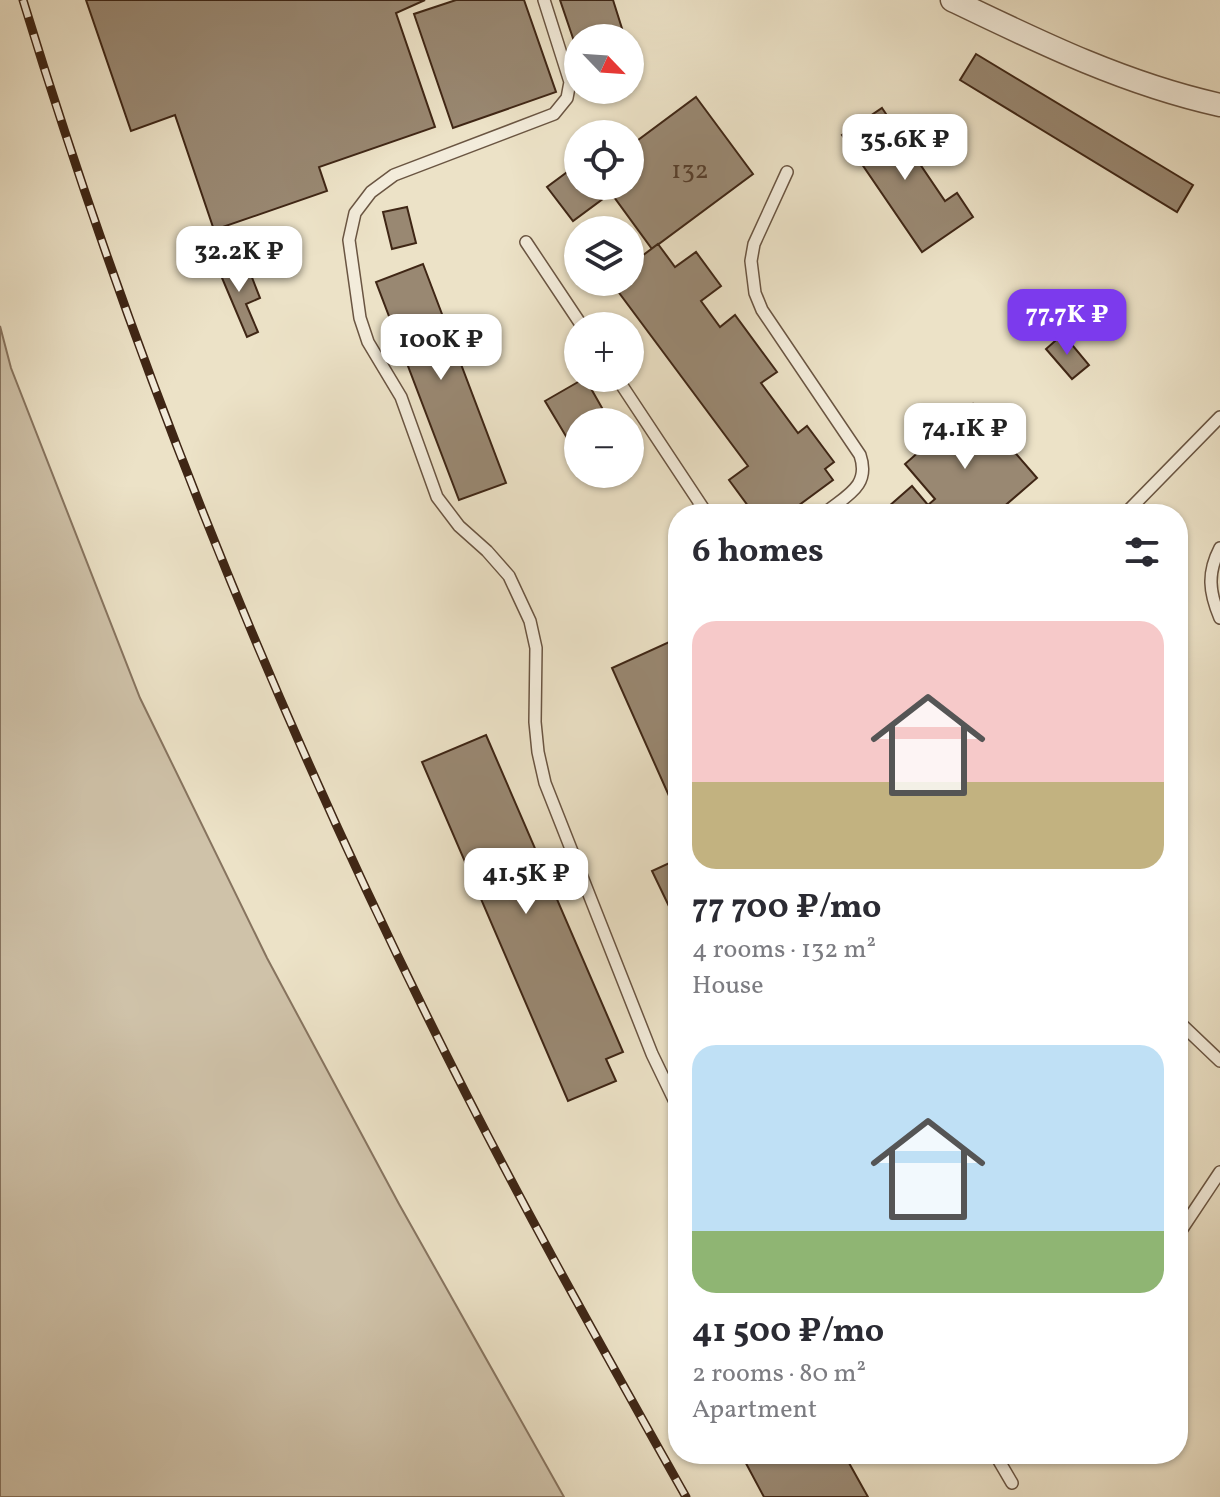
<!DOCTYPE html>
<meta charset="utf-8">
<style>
:root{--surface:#fff;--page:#f2f2f3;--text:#2b2b33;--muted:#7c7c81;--accent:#7c3aed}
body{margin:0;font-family:Vollkorn,serif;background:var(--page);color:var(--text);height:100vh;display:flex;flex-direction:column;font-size:30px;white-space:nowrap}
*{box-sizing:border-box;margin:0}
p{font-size:26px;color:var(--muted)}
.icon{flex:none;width:44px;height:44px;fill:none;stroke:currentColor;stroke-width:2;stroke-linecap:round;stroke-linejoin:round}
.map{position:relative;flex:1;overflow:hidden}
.drawer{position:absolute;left:668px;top:504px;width:520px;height:960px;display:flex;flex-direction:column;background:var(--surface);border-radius:32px;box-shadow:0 2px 6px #0004}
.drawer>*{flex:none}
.needle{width:52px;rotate:115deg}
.tools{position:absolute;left:564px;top:24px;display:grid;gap:16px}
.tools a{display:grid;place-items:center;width:80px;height:80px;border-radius:50%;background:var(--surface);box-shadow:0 2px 6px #0004;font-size:40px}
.price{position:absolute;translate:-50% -68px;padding:0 18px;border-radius:16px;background:#fff;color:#222;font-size:26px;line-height:52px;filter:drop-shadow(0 2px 4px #0008)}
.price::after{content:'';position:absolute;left:50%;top:48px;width:24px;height:18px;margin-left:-12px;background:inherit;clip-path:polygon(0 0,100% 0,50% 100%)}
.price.selected{background:var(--accent);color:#fff}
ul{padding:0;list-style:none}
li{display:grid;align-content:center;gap:16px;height:424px;padding:0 24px}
li span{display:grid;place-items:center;height:248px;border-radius:24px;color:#555}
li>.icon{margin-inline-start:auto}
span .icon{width:144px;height:144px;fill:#fffc;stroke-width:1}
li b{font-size:34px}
h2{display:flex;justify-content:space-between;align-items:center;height:96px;padding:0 24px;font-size:34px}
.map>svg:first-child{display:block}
</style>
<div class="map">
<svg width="1220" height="1497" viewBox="0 0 1220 1497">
<rect width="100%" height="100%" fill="#ece2c7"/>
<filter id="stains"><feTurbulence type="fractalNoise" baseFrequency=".0025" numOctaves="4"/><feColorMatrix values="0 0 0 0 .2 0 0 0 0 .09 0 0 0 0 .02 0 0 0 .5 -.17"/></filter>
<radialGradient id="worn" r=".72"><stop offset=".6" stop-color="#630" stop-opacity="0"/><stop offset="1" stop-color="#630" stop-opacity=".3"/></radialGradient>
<!-- green -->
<path fill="#cfc2a9" stroke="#87745f" stroke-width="2" d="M0,326L11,368L140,698L267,958L399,1204L564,1497H0Z"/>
<!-- building -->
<g fill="#998872" stroke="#3f2615" stroke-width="2">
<path d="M86,0H425L396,13L435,127L319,167L327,191L214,230L175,115L131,131Z"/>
<path d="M456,0H524L556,92L453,128L414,14Z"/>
<path d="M560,0H613L625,38H578V53Z"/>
<path d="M630,52L638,76L630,79Z"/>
<path d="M976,54L1193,185L1177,212L960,80Z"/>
<path d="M696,97L753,174L652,249L611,193L573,221L547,187L578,164V186H630V146Z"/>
<path d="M882,108L945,201L957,193L973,217L922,252L842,135Z"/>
<path d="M407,207L416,243L392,249L383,212Z"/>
<path d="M658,244L675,267L696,252L721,286L701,301L720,327L735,315L777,372L761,383L798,433L807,426L834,462L825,469L833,480L787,514H754L729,480L748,466L611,282H630V265Z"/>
<path d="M225,254L237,281L251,275L260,298L246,304L258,332L247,337L214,259Z"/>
<path d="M423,264L506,483L459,500L376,282Z"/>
<path d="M1063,334L1089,365L1072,379L1046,349Z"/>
<path d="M585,378L610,422H578V445L573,448L545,401Z"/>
<path d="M973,404L1037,478L1000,510L1003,514H880L912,486L928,505L935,499L905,464Z"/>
<path d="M678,638V816L612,668Z"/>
<path d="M486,735L623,1052L606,1059L616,1081L568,1101L422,762Z"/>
<path d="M678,859V925L652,871Z"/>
<path d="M741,1454H844L868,1497H764Z"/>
</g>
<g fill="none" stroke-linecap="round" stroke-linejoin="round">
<!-- service casing -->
<g stroke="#6a5542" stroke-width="14">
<g id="service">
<path d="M544,0L570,82L567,98L554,114L394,175L371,192L355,213L349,240L360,318L368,342L401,397L437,497L459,526L487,551L509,576L530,621L536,648L535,722L538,752L545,783L652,1054L678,1108"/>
<path d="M787,172L754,244L751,261L755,293L762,310L860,455C871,487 845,496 824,514"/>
<path d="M526,242L582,326"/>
<path d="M617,378L707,514"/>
<path d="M1125,514L1220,417"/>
<path d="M1220,548C1207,573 1209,592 1220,618"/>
<path d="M1178,1021L1220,1061"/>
<path d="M1178,1235L1220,1172"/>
<path d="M995,1454L1012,1483"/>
</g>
</g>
<!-- minor casing -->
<g stroke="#6a5542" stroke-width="25">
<path id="minor" d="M952,0C1039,42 1125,84 1220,105"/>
</g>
<!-- service -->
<use href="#service" stroke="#f3ecdb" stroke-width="11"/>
<!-- minor -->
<use href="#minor" stroke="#f3ecdb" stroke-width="22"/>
<!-- rail casing -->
<g stroke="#3f2615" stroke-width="9">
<path id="rail" d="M23,0C130,350 266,690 428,1018C508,1181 597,1339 686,1497"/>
</g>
<!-- rail -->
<use href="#rail" stroke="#f3ecdb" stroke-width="6" stroke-dasharray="18" stroke-linecap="butt"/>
</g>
<g text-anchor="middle" stroke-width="6" stroke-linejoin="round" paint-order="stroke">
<!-- number labels -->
<g font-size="26" fill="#563e2c">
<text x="690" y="178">132</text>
</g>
</g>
<rect width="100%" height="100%" filter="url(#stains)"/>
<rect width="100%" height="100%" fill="url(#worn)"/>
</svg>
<div class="tools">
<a><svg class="needle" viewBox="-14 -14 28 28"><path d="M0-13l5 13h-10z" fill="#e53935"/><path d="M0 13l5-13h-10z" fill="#7c7c81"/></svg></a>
<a><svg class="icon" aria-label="locate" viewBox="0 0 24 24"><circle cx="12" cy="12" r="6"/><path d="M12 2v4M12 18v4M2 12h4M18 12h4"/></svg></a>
<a><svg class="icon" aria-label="layers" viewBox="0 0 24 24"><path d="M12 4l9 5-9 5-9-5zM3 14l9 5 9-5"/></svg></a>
<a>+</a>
<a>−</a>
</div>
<b class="price" style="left:905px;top:182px">35.6K ₽</b>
<b class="price" style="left:239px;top:294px">32.2K ₽</b>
<b class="price selected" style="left:1067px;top:357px">77.7K ₽</b>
<b class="price" style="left:441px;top:382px">100K ₽</b>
<b class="price" style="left:965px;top:471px">74.1K ₽</b>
<b class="price" style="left:526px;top:916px">41.5K ₽</b>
<section class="drawer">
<h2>6 homes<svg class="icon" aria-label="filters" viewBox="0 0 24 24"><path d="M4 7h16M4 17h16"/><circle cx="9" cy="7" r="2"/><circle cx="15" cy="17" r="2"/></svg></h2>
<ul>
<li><span style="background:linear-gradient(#f6c9c9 65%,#c2b280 0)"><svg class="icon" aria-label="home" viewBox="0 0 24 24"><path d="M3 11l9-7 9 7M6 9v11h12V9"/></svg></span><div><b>77 700 ₽/mo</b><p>4 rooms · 132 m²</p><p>House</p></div></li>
<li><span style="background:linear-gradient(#bfe0f5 75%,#8fb573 0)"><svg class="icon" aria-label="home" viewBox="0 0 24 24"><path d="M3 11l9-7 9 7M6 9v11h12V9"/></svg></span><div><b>41 500 ₽/mo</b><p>2 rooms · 80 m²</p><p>Apartment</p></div></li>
</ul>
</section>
</div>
